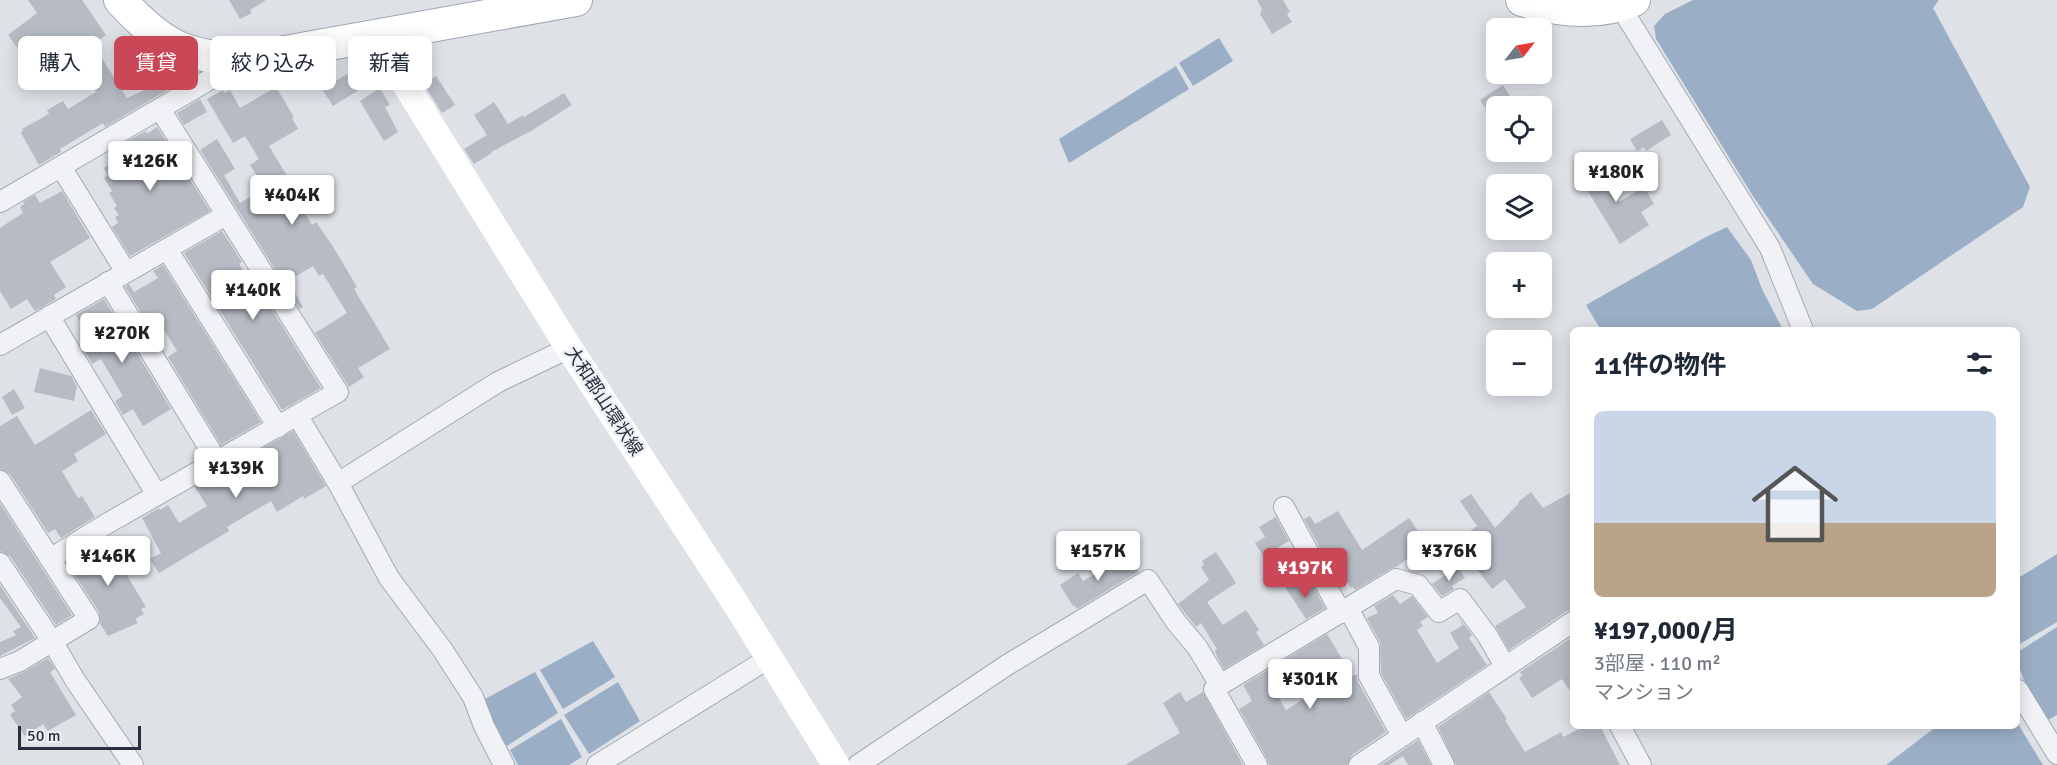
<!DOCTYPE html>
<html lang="ja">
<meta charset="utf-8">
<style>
:root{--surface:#fff;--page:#f6f6f7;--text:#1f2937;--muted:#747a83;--accent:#c94756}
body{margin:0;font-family:Signika,"Noto Sans JP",sans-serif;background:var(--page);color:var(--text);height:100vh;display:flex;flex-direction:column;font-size:22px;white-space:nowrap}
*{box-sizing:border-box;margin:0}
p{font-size:20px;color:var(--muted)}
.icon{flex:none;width:33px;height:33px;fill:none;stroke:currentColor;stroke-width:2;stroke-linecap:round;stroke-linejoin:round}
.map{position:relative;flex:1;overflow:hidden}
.sheet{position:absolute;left:1570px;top:327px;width:450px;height:402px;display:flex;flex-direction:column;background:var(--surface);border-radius:9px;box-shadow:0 3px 15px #0003}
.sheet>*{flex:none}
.banner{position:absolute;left:18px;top:36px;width:570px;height:54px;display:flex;gap:12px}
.needle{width:39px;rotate:59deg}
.tools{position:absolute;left:1486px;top:18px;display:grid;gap:12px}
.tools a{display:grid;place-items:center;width:66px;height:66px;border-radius:9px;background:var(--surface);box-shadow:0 3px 15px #0003;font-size:30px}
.scale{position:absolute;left:18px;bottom:15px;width:123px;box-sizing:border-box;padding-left:6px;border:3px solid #282f3e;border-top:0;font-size:16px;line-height:21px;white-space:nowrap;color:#282f3e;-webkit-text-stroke:4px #eef1f5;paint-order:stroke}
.price{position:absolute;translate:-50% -51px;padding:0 14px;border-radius:6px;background:#fff;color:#222;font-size:20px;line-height:39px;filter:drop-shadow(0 2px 3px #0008)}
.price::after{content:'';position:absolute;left:50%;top:36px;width:18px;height:14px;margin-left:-9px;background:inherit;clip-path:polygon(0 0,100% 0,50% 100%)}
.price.active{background:var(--accent);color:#fff}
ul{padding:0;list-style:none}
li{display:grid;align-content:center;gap:12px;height:318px;padding:0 24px}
li span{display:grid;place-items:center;height:186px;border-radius:9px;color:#555}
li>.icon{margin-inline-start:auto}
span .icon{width:108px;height:108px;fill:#fffc;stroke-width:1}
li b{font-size:26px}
h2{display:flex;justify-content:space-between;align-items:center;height:72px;padding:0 24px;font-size:26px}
.tag{padding:0 21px;border-radius:9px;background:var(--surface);box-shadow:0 3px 15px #0003;font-size:21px;line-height:54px}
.tag.active{background:var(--accent);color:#fff}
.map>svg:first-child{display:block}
</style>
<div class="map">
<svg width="2057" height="765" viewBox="0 0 2057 765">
<rect width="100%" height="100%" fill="#dee2e7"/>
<!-- water -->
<g fill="#9aaec6">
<path d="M1693,0H1939L1933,8L2030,187L2023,207L1872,309L1857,311L1813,284L1753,196L1656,39L1654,26L1665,14Z"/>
<path d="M1219,38L1233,61L1193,86L1179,63Z"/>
<path d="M1176,66L1189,89L1069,163L1059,139Z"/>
<path d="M1727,227L1751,260L1762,289L1783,330H1601L1586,305L1704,238Z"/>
<path d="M2057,554V622L2018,645V578Z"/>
<path d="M2057,627V715L2048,720C2035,699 2017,677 2018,652Z"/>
<path d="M593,641L615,677L563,709L540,670Z"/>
<path d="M535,672L558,713L507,746L489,718L483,700Z"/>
<path d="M618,682L640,721L589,754L564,715Z"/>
<path d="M561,719L582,757L569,765H518L510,750Z"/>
<path d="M2018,724L2043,765H1886L1937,726H2018Z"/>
</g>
<!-- building -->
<g fill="#b6bbc4" fill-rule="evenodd">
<path d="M28,0H82L106,35L93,44L127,98L149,88L146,83L148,82L147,80L174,65L182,68L188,78L105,127L103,123L60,149L61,152L39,165L21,133L23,131L22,129L49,114L47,110L63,101L68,109L96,92L76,58L39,83L24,63L27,61L8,35L37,13Z"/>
<path d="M229,0H266L250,10L252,13L240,19Z"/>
<path d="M1257,0H1283L1290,12L1287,14L1292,22L1272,34L1260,14L1262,9Z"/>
<path d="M354,70L364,87L333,106L322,89Z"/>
<path d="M436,76L455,105L442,113L424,84Z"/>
<path d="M1503,85L1516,106H1497V127L1480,100Z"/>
<path d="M276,87L294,117L292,118L298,129L269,146L292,184L288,186L312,225L316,222L332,245L357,287L354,289L390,349L358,368L364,377L349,387L315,333L347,313L323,274L319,276L313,266L288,281L303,307L300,309L200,150L217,139L235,169L224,175L240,203L262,190L260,187L263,185L250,165L259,159L245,136L233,143L207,99L223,90L224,93L230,90L240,108Z"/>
<path d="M380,88L390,105L385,107L398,132L384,141L360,101Z"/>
<path d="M564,93L572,105L531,131L491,152L492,153L474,164L464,149L487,135L474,115L494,102L508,124L523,115L524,117Z"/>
<path d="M200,99L207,112L184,125L177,113Z"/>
<path d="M1662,120L1671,135L1646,151L1644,147L1637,151L1630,139Z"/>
<path d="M157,127L210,211L130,256L112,227L118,223L115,217L119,215L114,208L117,206L109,193L112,191L104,178L108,175L104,168L113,162L109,156L119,150L117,147L146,131L147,134Z"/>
<path d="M1593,159L1619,202L1644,187L1654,204L1641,212L1649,225L1620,244L1575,170Z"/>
<path d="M62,191L90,238L50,262L66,287L54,295L56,299L35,311L27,299L11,309L0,291V228L23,213L20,207L24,204L23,202L35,195L40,203Z"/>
<path d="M222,231L242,262L239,264L253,286L256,284L321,388L282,410L184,253Z"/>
<path d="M163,265L261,422L221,445L168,357L177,351L161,325L152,331L125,287L129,284L134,292L158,278L153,271Z"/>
<path d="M104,299L171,409L143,426L133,409L123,415L115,401L123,396L101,359L92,364L85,352L95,346L76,315Z"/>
<path d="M40,368L71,376L77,386L74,401L34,392Z"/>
<path d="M14,389L25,408L12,415L2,397Z"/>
<path d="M91,410L106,434L74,454L78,461L62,471L78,498L82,496L95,517L61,538L55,529L48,533L10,474L0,469V426L17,416L35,445Z"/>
<path d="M293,431L326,486L304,499L303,496L277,512L271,501L227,527L229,531L159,573L150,559L161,553L142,518L159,508L160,510L168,505L179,523L207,506L195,487Z"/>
<path d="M1574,491V609L1567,611L1509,650L1495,626L1526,607L1505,579L1492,589L1470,560L1479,553L1466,534L1477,526L1460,501L1471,494L1495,528L1519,503L1518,502L1531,492L1543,508Z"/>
<path d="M0,503L72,615L56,625L10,556L0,551Z"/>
<path d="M1338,511L1362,550L1409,518L1420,534L1417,536L1422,543L1412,551L1414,554L1396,567L1390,569L1355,590L1353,587L1351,588L1333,560L1328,563L1304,519L1310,516L1315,524Z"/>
<path d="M1276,517L1289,541L1263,556L1255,543L1265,537L1259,527Z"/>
<path d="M108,537L115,548L111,549L146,607L141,609L144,614L135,619L138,623L108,636L100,624L99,612L67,563Z"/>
<path d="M1216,552L1236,583L1207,602L1223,625L1246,610L1259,630L1256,632L1264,645L1224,669L1217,657L1215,651L1217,649L1201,623L1196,627L1178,604L1209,580L1201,567L1204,565L1202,561Z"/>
<path d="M1128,554L1138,572L1077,609L1074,605L1073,606L1060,585L1078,573L1083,581Z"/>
<path d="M1458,567L1465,578L1452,586L1454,589L1442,596L1432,584Z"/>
<path d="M1298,579L1306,590L1313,586L1325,608L1306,619L1285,587Z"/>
<path d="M0,585L35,638L0,656V642L16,635L13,631L21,627L0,598Z"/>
<path d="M1393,595L1400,604L1412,596L1428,617L1420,622L1423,626L1417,630L1437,663L1459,648L1450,633L1463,625L1457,615L1472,635L1469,638L1487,665L1406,719L1381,673L1380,642L1367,618L1378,613L1374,606Z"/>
<path d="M1327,634L1352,676L1357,674L1358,682L1386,732L1352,755L1347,765H1269L1267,759L1239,709L1252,701L1243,685ZM1296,672L1297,675L1301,673L1313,693L1286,710L1272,686Z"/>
<path d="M1574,636V697L1562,679L1532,698L1519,678L1522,676L1520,672Z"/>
<path d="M48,658L55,669L50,672L76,715L48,731L43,724L25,736L10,715L15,711L11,705L22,697L8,679L26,671Z"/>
<path d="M1180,692L1186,702L1203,692L1243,765H1125L1180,733L1163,703Z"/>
<path d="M1489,692L1507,719L1505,720L1525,752L1561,732L1563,737L1585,726H1600L1620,765H1456L1438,727Z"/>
<path d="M1418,740L1431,765H1408L1403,756L1389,765H1381Z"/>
</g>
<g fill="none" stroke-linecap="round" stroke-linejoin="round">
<!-- street casing -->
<g stroke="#a4a9b1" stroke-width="22">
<g id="street">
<path d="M1620,6L1770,248L1803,330"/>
<path d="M61,167L126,272"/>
<path d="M0,202L243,60"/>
<path d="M167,249L278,427"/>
<path d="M108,282L217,461"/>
<path d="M49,316L157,495"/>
<path d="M0,345L226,215"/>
<path d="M297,415L338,483L389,578L442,649L473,697L484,726L504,765"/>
<path d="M0,481L89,619L20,661L0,669"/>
<path d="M338,483L498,382L569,348"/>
<path d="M1284,507L1341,613"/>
<path d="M50,559L108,523L338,392L160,109"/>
<path d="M0,563L52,641L75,680L133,765"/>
<path d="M1348,608L1369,647V676L1402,736"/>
<path d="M1220,685L1214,689L1257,765"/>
<path d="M2018,690L2057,754"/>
<path d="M1422,722L1444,765"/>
<path d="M1620,726L1641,765"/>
<path d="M597,765L771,657"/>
<path d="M858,765L1007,665L1148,580L1176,622L1197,647L1220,685L1396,579L1418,585L1439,612L1460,599L1487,635L1505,666"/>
<path d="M1359,765L1574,621"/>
</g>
</g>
<!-- primary casing -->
<g stroke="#9ea6b3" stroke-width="34">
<g id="primary">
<path d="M120,0C161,44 184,58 245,59L576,0"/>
<path d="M1522,0C1558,11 1599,15 1634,0"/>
</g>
</g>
<!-- street -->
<use href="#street" stroke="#f1f2f6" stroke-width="20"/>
<!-- secondary -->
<path stroke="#fff" stroke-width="27" d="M375,35L569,348L734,601L836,765"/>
<!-- primary -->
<use href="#primary" stroke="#fff" stroke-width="32"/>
</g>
<g text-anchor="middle" stroke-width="5" stroke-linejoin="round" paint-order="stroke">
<!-- street labels -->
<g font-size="18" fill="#282f3e" stroke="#eef1f5">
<text transform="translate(604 401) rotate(57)" y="6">大和郡山環状線</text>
</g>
</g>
</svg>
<div class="tools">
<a><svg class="needle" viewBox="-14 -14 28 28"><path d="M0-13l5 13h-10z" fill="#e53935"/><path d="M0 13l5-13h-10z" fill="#747a83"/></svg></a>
<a><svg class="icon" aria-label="locate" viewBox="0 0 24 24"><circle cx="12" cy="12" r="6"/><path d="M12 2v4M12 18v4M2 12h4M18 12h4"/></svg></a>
<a><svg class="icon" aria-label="layers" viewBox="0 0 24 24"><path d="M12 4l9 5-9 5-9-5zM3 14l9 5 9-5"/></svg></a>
<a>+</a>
<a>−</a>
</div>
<div class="scale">50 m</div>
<b class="price" style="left:150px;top:192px">¥126K</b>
<b class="price" style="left:1616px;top:203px">¥180K</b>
<b class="price" style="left:292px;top:226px">¥404K</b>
<b class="price" style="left:253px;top:321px">¥140K</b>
<b class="price" style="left:122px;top:364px">¥270K</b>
<b class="price" style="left:236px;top:499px">¥139K</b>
<b class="price" style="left:1098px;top:582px">¥157K</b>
<b class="price" style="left:1449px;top:582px">¥376K</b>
<b class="price" style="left:108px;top:587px">¥146K</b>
<b class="price active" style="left:1305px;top:599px">¥197K</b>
<b class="price" style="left:1310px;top:710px">¥301K</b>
<div class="banner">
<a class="tag">購入</a>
<a class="tag active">賃貸</a>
<a class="tag">絞り込み</a>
<a class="tag">新着</a>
</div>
<section class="sheet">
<h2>11件の物件<svg class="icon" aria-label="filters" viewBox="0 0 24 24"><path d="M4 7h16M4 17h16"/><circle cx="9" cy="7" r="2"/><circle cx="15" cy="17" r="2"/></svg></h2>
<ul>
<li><span style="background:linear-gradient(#c9d6e8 60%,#b9a48a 0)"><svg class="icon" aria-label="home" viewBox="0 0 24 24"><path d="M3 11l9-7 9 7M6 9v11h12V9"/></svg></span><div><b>¥197,000/月</b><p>3部屋 · 110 m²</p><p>マンション</p></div></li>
</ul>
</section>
</div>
